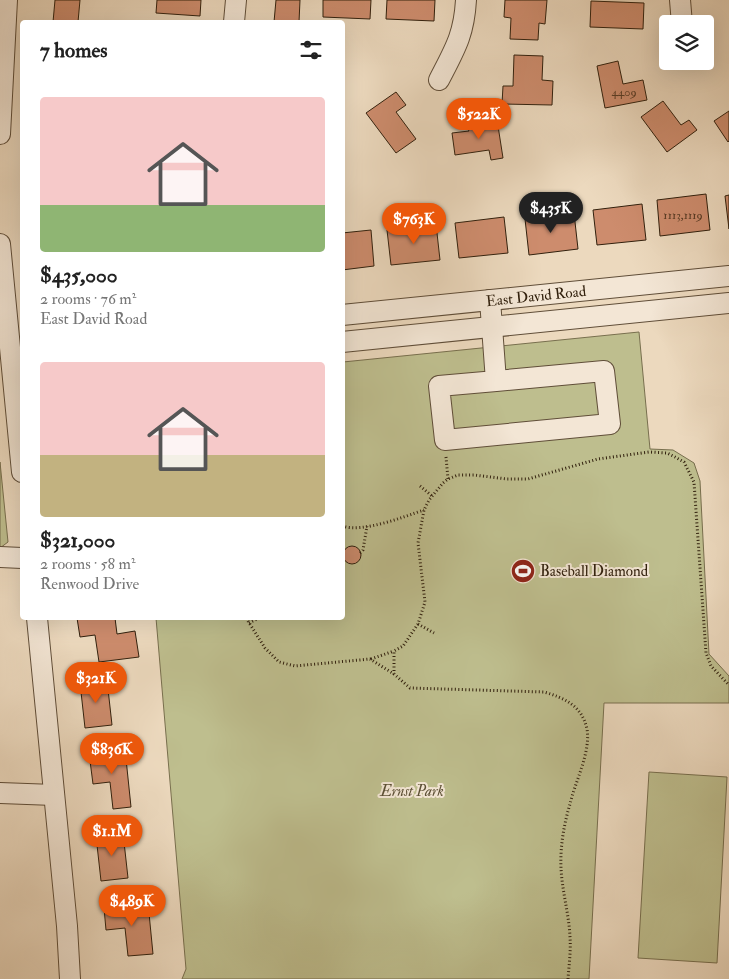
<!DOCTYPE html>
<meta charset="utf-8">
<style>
:root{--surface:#fff;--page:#f2f2f2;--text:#222;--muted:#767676;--accent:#ea580c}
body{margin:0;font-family:"IM FELL Double Pica",serif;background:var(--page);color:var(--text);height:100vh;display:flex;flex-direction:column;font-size:19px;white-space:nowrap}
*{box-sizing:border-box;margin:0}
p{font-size:16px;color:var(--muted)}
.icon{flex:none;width:28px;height:28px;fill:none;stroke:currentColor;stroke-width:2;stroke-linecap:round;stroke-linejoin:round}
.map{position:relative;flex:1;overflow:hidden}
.details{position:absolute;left:20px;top:20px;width:325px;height:600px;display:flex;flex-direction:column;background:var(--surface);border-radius:5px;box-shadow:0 5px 20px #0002}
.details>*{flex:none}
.controls{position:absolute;left:659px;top:15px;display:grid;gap:10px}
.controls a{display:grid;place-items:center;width:55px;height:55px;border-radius:5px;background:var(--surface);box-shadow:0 5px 20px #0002;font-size:25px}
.price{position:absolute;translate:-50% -42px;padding:0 11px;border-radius:18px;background:var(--accent);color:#fff;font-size:16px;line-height:32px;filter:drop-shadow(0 1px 2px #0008)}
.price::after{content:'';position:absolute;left:50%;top:30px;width:15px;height:11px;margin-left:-8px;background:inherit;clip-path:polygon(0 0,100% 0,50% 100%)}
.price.current{background:#222;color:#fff}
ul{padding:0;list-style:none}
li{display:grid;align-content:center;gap:10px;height:265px;padding:0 20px}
li span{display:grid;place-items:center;height:155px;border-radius:5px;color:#555}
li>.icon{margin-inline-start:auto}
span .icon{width:90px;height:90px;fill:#fffc;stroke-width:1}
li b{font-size:21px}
h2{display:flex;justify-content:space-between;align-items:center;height:60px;padding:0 20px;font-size:21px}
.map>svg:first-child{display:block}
</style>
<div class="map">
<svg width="729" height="979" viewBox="0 0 729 979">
<rect width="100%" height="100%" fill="#ecd9be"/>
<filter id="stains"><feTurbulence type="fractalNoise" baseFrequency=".004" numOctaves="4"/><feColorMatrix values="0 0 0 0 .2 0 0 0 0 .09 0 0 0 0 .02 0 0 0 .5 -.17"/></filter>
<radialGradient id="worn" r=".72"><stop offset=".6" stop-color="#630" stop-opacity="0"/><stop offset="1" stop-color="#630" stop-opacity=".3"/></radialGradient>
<!-- green -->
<g fill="#bebe8e" stroke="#786f4e">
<path d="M639,332L650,449L673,450L694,463L700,481L709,654L729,676V703H604L589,979H182L186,969L156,618H342L343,362Z"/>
<path d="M0,462L8,542L0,548Z"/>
<path d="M649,772L727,777L717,963L638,958Z"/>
</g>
<!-- building -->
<g fill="#cd8c6d" stroke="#31200d">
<path d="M55,0H80L78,22H53Z"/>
<path d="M157,0H201L200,16L156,13Z"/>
<path d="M276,0H300L299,22H274Z"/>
<path d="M323,0H371L370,19L323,17Z"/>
<path d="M387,0H435L434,21L386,19Z"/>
<path d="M505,0H547L545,24L539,23L538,40L510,39L511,18L504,17Z"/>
<path d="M591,1L644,3L643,29L590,27Z"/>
<path d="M514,55L543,56L542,80L553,81L552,105L502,104L503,86H513Z"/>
<path d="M618,61L623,84L643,80L647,100L605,108L597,66Z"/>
<path d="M396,92L406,105L396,112L416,139L396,153L366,113Z"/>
<path d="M663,101L681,125L689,120L697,130L667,152L641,117Z"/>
<path d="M729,111V141L728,142L714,121Z"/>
<path d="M486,121L488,128L498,126L503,158L491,160L489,150L455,155L452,133L469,131L465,123Z"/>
<path d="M706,194L710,230L660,236L657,200Z"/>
<path d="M729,195V229L725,196Z"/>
<path d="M642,204L646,240L597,245L593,210Z"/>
<path d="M574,213L578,249L529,255L525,219Z"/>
<path d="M504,217L508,253L459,258L455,223Z"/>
<path d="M436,224L440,260L391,265L387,230Z"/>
<path d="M371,230L374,266L342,270V233Z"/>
<circle cx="352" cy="555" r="9"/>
<path d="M77,618H115L117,634L135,631L139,657L99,662L95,635L80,637Z"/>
<path d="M107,680L112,725L85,728L80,683Z"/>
<path d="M125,749L131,807L113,809L110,782L93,784L89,753Z"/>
<path d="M123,833L128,878L101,881L96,836Z"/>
<path d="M148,903L153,954L128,956L125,928L106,930L104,908Z"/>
</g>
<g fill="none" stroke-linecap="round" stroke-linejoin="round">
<!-- minor casing -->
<g stroke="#604e39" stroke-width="22">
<g id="minor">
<path d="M680,0L682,24"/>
<path d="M234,22L236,0"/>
<path d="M439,80C455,49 464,35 466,0"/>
<path d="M0,134L7,0"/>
<path d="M0,244L22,472"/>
<path d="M490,300L496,381L604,371L610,424L445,440L439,386L496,381"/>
<path d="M342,315L729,276"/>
<path d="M342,342L729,303"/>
<path d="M0,557L22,558"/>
<path d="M37,618L67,926L70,979"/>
<path d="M0,793L54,795"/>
</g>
</g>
<!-- path -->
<g stroke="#31200d" stroke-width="3" stroke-dasharray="1 2.5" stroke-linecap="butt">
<path d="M446,457L448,479"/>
<path d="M420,486L432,496"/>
<path d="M342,526C363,533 403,517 424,510"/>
<path d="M360,553L363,550L367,526"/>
<path d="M246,618L265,648L279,662L295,666L370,659L394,674"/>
<path d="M249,623L259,618"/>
<path d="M418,624L434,633"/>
<path d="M371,659L394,651"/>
<path d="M568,979C569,965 571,951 570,937C569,914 562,891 561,868C560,847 564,824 570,804C575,782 591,752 587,729C582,706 565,698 544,692L410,688L394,674V651L403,646L418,624L425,602L418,543L424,510L429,500L443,483L448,479L458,475H474L507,479H528L598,459L649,452L667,453L675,457L684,462L694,482L706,653L711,666L729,685"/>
</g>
<!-- minor -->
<use href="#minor" stroke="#f3e6d5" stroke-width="20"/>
</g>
<!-- icons -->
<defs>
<g id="stadium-disc" transform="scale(1.25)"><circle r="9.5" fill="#8f2418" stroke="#f3e6d5"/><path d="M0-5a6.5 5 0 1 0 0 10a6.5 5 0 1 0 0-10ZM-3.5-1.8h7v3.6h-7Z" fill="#fff"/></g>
</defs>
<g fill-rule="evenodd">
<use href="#stadium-disc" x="523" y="571"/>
</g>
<g text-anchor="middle" stroke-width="4" stroke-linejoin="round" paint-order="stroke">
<!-- number labels -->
<g font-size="12" fill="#583b25">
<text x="624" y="96">4409</text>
<text x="683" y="219">1113,1119</text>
</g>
<!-- street labels -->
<g font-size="15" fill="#31200d" stroke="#f3e6d5">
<text transform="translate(536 296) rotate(-6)" y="5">East David Road</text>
</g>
<!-- poi labels -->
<g font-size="15" fill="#31200d" stroke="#f3e6d5" text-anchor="start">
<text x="540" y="576">Baseball Diamond</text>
</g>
<!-- park labels -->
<g font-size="15" font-style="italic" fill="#5b4f34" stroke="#f3e6d5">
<text x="412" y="796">Ernst Park</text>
</g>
</g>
<rect width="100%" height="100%" filter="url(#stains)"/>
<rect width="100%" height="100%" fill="url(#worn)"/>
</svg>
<div class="controls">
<a><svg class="icon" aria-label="layers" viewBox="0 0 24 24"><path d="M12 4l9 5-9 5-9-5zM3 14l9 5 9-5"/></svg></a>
</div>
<b class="price" style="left:479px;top:140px">$522K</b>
<b class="price current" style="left:551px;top:234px">$435K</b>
<b class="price" style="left:414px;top:245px">$763K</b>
<b class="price" style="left:96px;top:704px">$321K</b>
<b class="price" style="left:112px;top:775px">$836K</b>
<b class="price" style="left:112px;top:857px">$1.1M</b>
<b class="price" style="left:132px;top:927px">$489K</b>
<section class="details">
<h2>7 homes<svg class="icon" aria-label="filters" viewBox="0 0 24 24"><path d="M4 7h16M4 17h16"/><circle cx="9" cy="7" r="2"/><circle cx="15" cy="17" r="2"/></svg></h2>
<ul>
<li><span style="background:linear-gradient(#f6c9c9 70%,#8fb573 0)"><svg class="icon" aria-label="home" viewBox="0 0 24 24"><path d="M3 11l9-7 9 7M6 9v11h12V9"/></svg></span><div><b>$435,000</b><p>2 rooms · 76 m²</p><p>East David Road</p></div></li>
<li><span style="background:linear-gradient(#f6c9c9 60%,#c2b280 0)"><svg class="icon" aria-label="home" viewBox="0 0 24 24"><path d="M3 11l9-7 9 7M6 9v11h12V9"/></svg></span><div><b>$321,000</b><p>2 rooms · 58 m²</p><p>Renwood Drive</p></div></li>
</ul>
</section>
</div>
